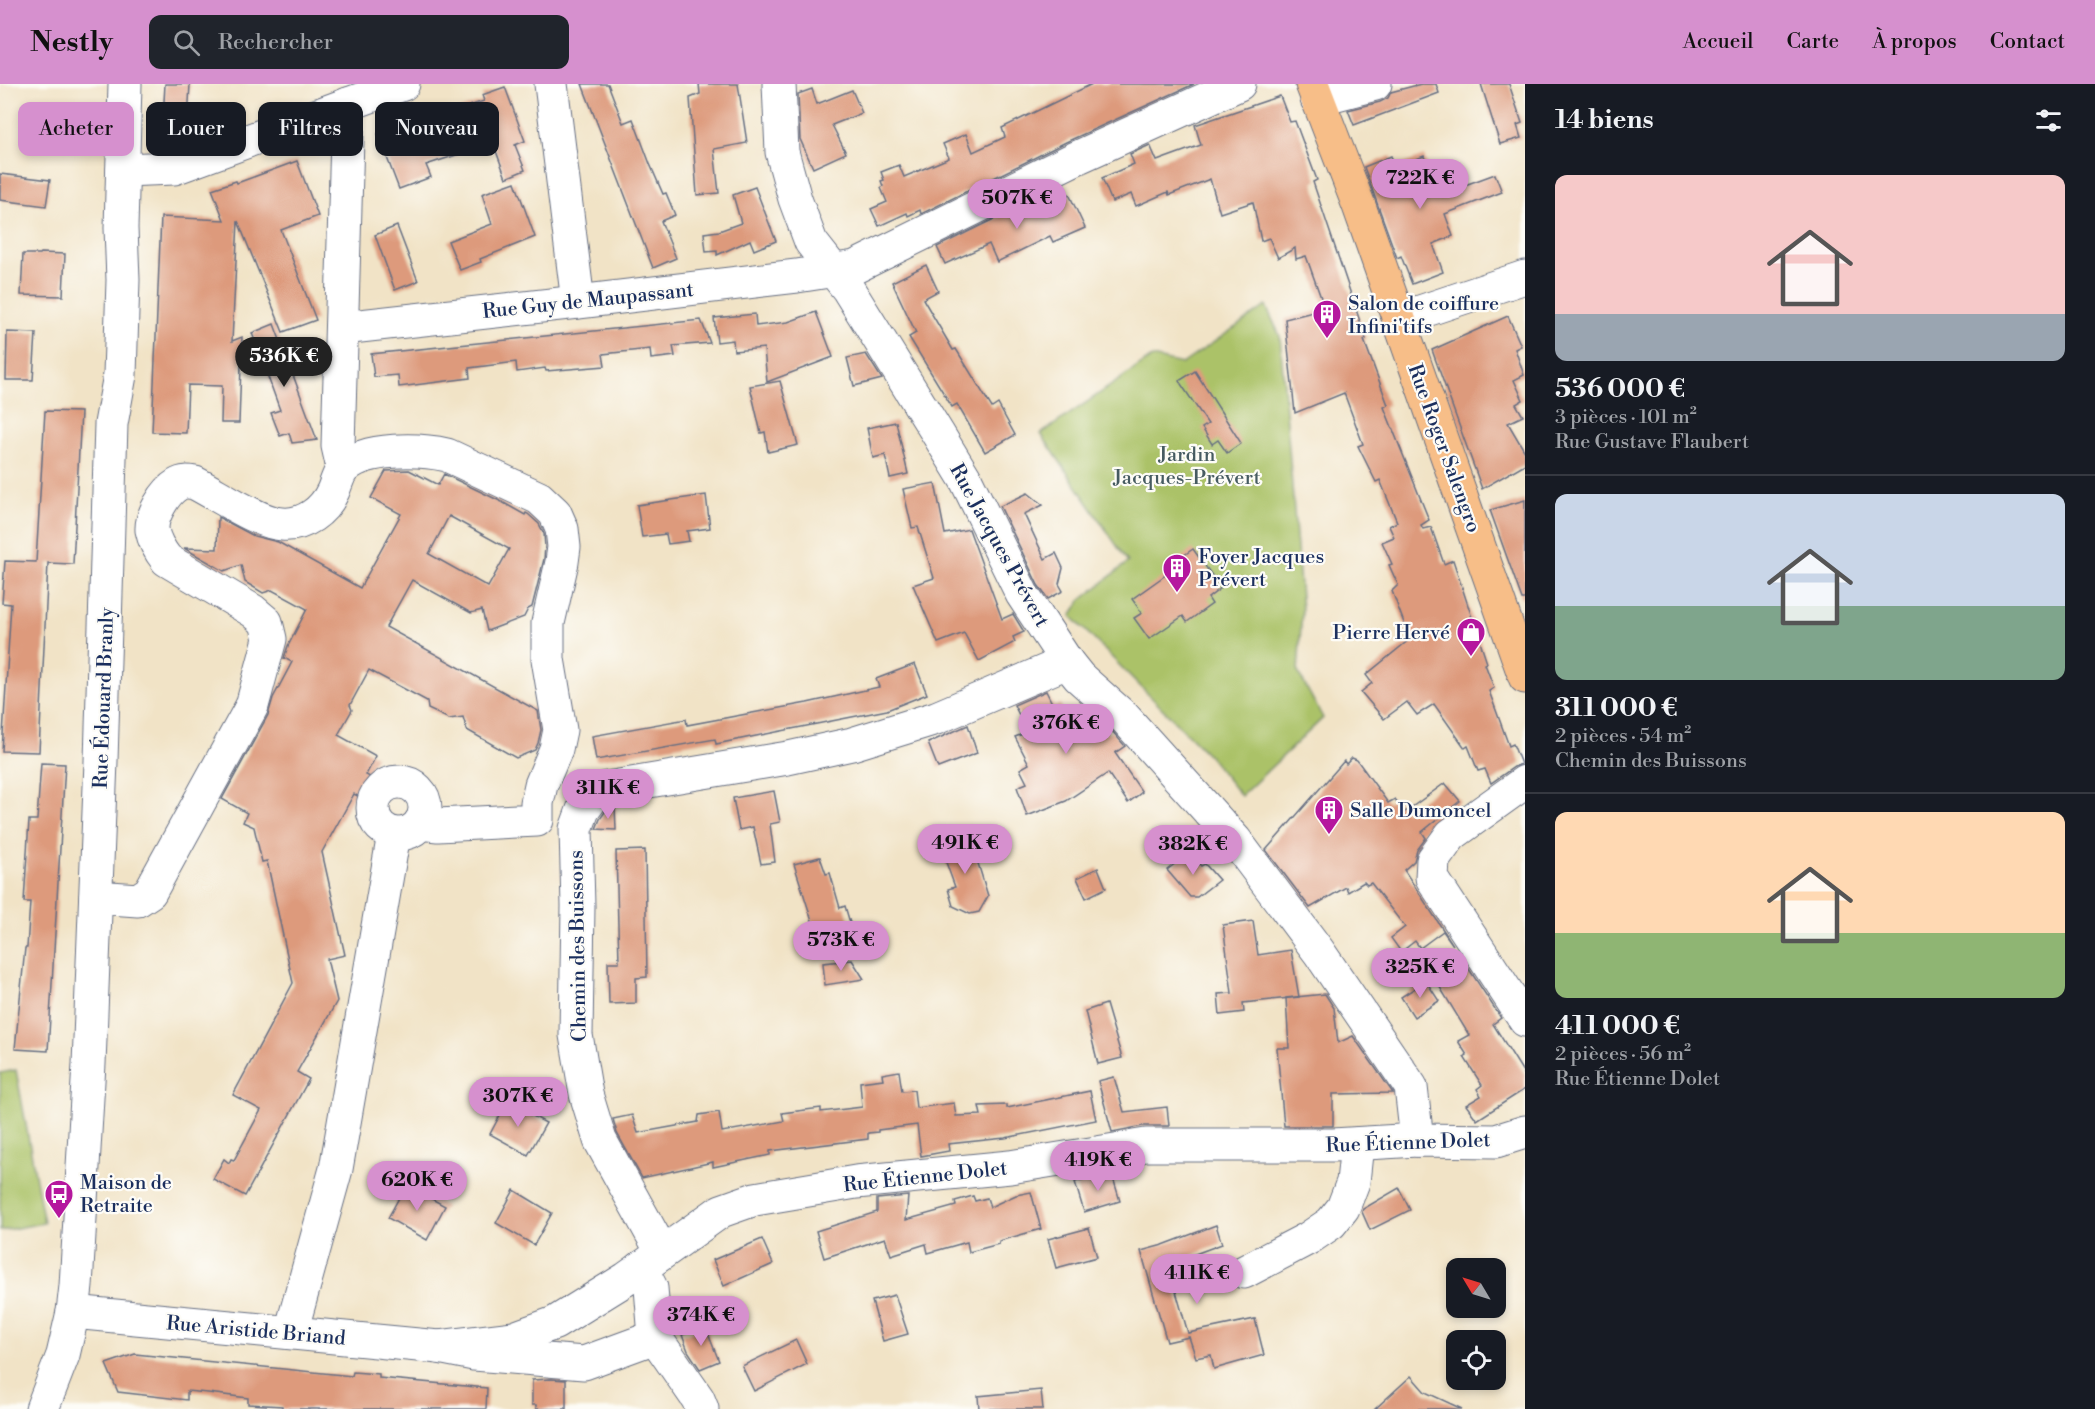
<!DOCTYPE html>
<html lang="fr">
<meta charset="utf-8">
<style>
:root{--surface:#171b24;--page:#20242c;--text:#f1f3f6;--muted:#9ea1a6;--line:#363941;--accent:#d690ce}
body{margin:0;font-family:"Libre Bodoni",serif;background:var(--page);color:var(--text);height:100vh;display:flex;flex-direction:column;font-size:22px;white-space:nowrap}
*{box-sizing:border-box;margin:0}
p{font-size:20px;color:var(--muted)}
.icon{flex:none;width:33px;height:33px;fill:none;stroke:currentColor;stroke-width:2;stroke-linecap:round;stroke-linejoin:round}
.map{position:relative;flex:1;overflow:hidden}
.sheet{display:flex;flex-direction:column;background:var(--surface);width:570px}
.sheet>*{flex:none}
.guide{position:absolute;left:18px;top:18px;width:570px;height:54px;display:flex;gap:12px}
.needle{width:39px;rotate:308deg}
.controls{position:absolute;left:1446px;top:1174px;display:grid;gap:12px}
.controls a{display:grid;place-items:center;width:60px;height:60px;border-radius:12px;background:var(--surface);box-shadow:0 3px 9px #0003;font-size:30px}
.price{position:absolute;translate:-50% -51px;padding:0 14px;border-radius:21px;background:var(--accent);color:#111;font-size:20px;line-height:39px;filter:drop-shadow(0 2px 3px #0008)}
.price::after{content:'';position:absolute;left:50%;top:36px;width:18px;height:14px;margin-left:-9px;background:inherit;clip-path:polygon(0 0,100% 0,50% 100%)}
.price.active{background:#222;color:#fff}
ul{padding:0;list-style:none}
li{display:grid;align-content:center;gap:12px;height:318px;padding:0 30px}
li+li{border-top:2px solid var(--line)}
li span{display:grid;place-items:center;height:186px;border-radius:12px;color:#555}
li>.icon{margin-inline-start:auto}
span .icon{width:108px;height:108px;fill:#fffc;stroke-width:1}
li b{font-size:26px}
h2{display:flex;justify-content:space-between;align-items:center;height:72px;padding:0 30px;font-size:26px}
.tag{padding:0 21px;border-radius:12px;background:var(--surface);box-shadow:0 3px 9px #0003;font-size:21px;line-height:54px}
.tag.active{background:var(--accent);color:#111}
header{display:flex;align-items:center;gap:36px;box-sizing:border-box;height:84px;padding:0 30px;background:var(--accent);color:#111}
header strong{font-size:28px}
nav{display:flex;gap:33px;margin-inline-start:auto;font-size:21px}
.search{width:420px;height:54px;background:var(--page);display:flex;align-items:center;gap:15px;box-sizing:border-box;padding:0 21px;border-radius:12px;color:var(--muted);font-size:22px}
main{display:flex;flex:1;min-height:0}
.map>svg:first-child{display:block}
</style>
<header>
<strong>Nestly</strong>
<div class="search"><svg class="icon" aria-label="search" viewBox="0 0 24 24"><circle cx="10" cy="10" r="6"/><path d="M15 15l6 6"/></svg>Rechercher</div>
<nav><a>Accueil</a><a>Carte</a><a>À propos</a><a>Contact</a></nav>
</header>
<main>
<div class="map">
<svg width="1525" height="1325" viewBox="0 0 1525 1325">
<rect width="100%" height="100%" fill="#fdfcf7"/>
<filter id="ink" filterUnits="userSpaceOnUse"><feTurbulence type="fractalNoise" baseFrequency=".0167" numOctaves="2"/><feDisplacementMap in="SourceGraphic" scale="12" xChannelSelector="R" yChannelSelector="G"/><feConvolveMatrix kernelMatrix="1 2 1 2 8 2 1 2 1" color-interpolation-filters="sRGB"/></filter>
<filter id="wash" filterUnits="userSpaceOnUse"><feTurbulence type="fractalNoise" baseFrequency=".008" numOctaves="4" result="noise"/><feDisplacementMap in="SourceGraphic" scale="24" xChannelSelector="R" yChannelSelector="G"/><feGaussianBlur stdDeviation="1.35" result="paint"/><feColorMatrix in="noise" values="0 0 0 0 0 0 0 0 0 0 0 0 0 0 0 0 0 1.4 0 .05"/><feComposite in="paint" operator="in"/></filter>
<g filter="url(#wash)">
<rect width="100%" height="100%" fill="#f1e3c6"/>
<!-- green -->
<g fill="#abc267" stroke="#637862" stroke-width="1.5">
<path d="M1266,222L1280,252L1302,526L1298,588L1323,634L1241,712L1209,672L1071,532L1080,517L1128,478L1041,350L1152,273L1182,280Z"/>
<path d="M16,986L44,1139L0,1147V989Z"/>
</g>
<g id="blocks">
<!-- building -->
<g fill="#dd9a7c" fill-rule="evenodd">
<path d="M165,0H190L188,37L163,36Z"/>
<path d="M582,0H608L623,39L633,35L650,80L663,110L666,109L675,131L661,137L676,174L653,184Z"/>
<path d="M699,0H738L747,59L714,65L719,109L697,111L690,14L700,10Z"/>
<path d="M1092,0H1194L1066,58L921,130L920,126L908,132L907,129L879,142L871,125L887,118L881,104L883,102L881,97L884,96L881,88L899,81L904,93L949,74L943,60L966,50L973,68L1005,53L1002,44Z"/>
<path d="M1421,0H1436L1439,9L1354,41L1348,26L1380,18L1388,14L1391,8Z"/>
<path d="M1481,0H1509L1522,39L1517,41L1521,54L1500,60Z"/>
<path d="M505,3L525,57L515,61L525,86L506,94L493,59L426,81L431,93L399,105L378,50L444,26L446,30L484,17L482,11Z"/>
<path d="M812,5L817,20L852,6L862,29L832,41L846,69L813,84L800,55L798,10Z"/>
<path d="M1280,12L1290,38L1295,37L1317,96L1313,98L1366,255L1364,256L1388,321L1384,323L1429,436L1421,441L1423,445L1431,443L1444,480L1453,476L1487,579L1485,580L1494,604L1489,607L1509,662L1513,660L1521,680L1514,683L1491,699L1485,685L1478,687L1468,662L1465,664L1434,620L1417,631L1407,618L1384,635L1361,608L1372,599L1366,591L1410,555L1392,507L1398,501L1389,481L1392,480L1382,458L1394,453L1389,442L1397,438L1380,396L1376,398L1358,362L1363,360L1344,309L1295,329L1285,235L1325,225L1306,172L1296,175L1295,164L1278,174L1269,154L1261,157L1253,118L1220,129L1210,95L1169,111L1168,108L1136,122L1131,110L1112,118L1102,94L1134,80L1130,70L1150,61L1157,77L1201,61L1195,41Z"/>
<path d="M1391,72L1396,83L1424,72L1428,84L1436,81L1446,108L1495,90L1502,108L1445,130L1453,152L1433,160L1443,188L1412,200L1401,172L1397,174L1364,83Z"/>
<path d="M297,77L318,132L281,146L316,236L283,248L238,137L232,257L242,253L239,339H221L222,302L188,301L186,349L152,348L161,133L224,136L212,105L236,97L237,99Z"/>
<path d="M0,90L50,96L46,122L0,116Z"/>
<path d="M515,98L535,153L480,175L481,178L460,186L448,157L492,140L482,110Z"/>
<path d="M755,103L776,157L754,166L750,156L717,171V167L706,168L704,149L719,147L741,139L733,111Z"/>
<path d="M1069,110L1085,144L1053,158L1050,152L997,178L989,160L945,180L937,163L1031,117L1036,126Z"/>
<path d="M397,142L418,197L395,206L375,151Z"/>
<path d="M41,169L65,170L63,212L21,211L23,170H40Z"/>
<path d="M926,181L938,207L923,215L953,266L956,265L992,324L998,320L1015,351L985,368L957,320L952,323L909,253L916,249L892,198Z"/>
<path d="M816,228L833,273L767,298L764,264L734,267L733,256L717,258L714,234L755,230L756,242L788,238Z"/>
<path d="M1508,232L1521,262L1515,265L1524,291L1514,296L1523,316L1516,320L1523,332L1508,339L1525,368V380L1482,405L1432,266Z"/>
<path d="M701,236L710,259L673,262L675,272L651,275L650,265L603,270L605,282L546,287L545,284L517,288L516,278L493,281L469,284L470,294L399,303L398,291L374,293L371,270Z"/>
<path d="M274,240L286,272L317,356L292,359L289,349L280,352L271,329L280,326L252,249Z"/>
<path d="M7,248L36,249L33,296H6Z"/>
<path d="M866,270L882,295L854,302L847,274Z"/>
<path d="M1195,287L1241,359L1227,369L1218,356L1212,360L1202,344L1208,340L1179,297Z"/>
<path d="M780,297L798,361L768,368L765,348L761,349L750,302Z"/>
<path d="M45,327L81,328L73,480L48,479L39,668L2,667L11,520L2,519L5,477L36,478Z"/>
<path d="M896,338L908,390L890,394L885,371L873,374L867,344Z"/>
<path d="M409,386L438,401L444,390L502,418L525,431L526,429L528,430L539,440L544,450L545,463L544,475L532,523L528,525L524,533L487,547L482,526L471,529L412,496L386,543L538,627L541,646L538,659L535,666L516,674L467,646L463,633L449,635L428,625L427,617L369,586L350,621L352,626L338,651L376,672L366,691L376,696L365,716L354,710L322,768L345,871L327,875L337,917L297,988L309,995L245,1112L213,1095L224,1075L229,1079L231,1075L234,1076L261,1026L233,1011L293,899L267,777L262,778L254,743L243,738L247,729L222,715L268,631L273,614L292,578L284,574L288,562L307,525L272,506L263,509L245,498L241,481L224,487L184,464L217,465L218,433L254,452L278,458L360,504L401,430L371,414L386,387ZM449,432L509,465L488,503L429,470Z"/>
<path d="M935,399L945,450L969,445L1002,535L1013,530L1024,548L1013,553L1015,558L979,577L964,549L938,559L913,501L934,494L918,443L912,444L903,405Z"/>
<path d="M1028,409L1043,421L1024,430L1045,475L1056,469L1063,484L1059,500L1063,507L1048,515L1038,501L1000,422Z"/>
<path d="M706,411L710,444L687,447L689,457L668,460L666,450L642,453L637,421Z"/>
<path d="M1525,416V515H1522L1490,426Z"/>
<path d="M1193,465L1221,504L1208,514L1212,520L1187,538L1183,532L1149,555L1134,534L1142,529L1132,515L1181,480L1177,476Z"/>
<path d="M915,580L927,610L887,626L716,660L715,655L596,676L592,652L686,635L687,641L807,619L879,603L876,595Z"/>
<path d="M1046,607L1054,623L1060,620L1068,635L1087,625L1098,635L1108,650L1112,647L1125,662L1115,669L1142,708L1128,719L1108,689L1066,717L1027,732L1017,703L1027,699L1020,685L1029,680L1015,653L1028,648L1014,621Z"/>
<path d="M968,641L977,669L938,684L928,659Z"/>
<path d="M1352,674L1357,676L1388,719L1395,715L1405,728L1445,699L1460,717L1422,748L1426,754L1417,766L1414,777L1404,786L1453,861L1443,847L1420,864L1415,857L1401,868L1391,854L1405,843L1371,799L1367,801L1364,798L1348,808L1346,803L1310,824L1266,766L1344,677L1346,680Z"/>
<path d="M41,679L65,680L48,967L15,965L25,864H27L30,818H24L29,736H37Z"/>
<path d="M774,707L780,738L770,740L775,778L761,780L753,743L739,746L733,714Z"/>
<path d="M615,722L616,746L596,745L600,735L607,725Z"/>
<path d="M969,750L988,812L979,828L970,830L953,822L948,805L955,803L943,770L947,769L944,757Z"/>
<path d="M645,766L647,893L636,894V919L609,920L608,878H619L616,767Z"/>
<path d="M1190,768L1201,782L1205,780L1219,796L1197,813H1190L1167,786Z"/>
<path d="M820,773L826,790L830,789L840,824L845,822L850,839L816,849L794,780Z"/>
<path d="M1098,784L1106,804L1086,814L1077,794Z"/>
<path d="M1253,837L1258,871L1291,866L1299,913L1243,919L1244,928L1220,931L1218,910L1232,909L1223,841Z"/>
<path d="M852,876L864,895L825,901L823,879Z"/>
<path d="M1467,882L1501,934L1493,940L1525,991V1005L1477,1036L1466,1021L1481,1012L1477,1005L1482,1001L1464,973L1467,971L1458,957L1469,951L1438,900Z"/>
<path d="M1426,897L1439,917L1414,933L1401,913Z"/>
<path d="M1325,910L1334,924L1338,959L1353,952L1393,1009L1333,1010V1042H1284L1277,964H1289L1286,914Z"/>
<path d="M1106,920L1122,974L1098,980L1085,927Z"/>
<path d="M899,987L902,1007L914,1006L916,1024L954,1019L956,1032L981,1031L979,1022L1007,1021V1024L1090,1007L1096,1036L1005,1054L948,1060L949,1067L921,1072L917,1041L878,1046V1048L868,1049V1055L770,1067V1071L713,1083V1078L642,1094L617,1049L613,1035L632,1031L638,1049L698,1038L699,1031L719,1028L722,1048L784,1037L782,1029L821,1024V1028L862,1023L860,998L883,995L882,990Z"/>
<path d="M1114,993L1124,1028L1167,1023L1169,1042H1143L1112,1048L1098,997Z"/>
<path d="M507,1018L546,1039L528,1071L490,1050Z"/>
<path d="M1111,1087L1120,1117L1084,1128L1075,1098Z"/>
<path d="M406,1101L445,1122L427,1156L388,1134Z"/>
<path d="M1399,1104L1410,1126L1370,1146L1362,1128L1363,1125Z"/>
<path d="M514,1106L552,1129L534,1161L496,1139Z"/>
<path d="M1031,1108L1041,1145L999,1157V1160L969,1168L967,1158L928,1169L926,1160L891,1171L885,1154L824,1174L816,1147L877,1128V1115L908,1112L906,1136L956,1122L955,1117L973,1112L975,1117L987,1114L990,1123L1016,1111Z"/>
<path d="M1216,1141L1222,1160L1168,1180L1188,1249L1255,1235L1264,1271L1214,1285L1211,1271L1196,1274L1189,1253L1167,1258L1141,1167L1163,1161Z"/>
<path d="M1089,1144L1097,1173L1056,1184L1048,1155Z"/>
<path d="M762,1155L773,1180L724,1202L713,1176Z"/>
<path d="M895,1211L908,1250L883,1257L872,1217Z"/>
<path d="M705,1242L719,1277L700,1285L688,1267L682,1251Z"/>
<path d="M796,1256L807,1280L754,1307L742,1282Z"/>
<path d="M135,1270L352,1292L353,1288L379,1290V1294L487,1304L486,1325H282V1322L248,1320V1314L208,1309L187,1307V1316L118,1308L106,1280Z"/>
<path d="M1411,1292L1425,1308L1462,1325H1375Z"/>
<path d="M551,1295L566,1296V1325H536V1321H532V1296Z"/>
<path d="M1041,1306L1043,1325H979L978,1312Z"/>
</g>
</g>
</g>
<g filter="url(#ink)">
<use href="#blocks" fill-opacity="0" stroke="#666e82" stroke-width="1.5"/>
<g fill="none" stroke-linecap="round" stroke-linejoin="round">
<!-- minor casing -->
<g stroke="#666e82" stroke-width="35">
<g id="minor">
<path d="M551,0L578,218"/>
<path d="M779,0L782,68L795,115L811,158L848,205L938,350L966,396L1022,510L1067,578L1079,593L1124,633L1235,756L1319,868L1411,1003L1417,1056"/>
<path d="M1317,15L1375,0"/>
<path d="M123,86L174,84L403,0"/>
<path d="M1399,235L1525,193"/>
<path d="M342,244L578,218L797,192L855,183L1074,75L1239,0"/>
<path d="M343,384L338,362L348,20"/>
<path d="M1525,698L1451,751L1433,776L1432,794L1525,936"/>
<circle cx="399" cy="724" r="26"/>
<path d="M96,813L138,816L150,808L252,622L270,555L266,538L253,527L167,476C160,467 154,457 152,446C151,432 165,408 177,401C183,397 189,398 195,399C217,410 259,439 282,440C304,442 324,427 333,407C336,400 339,388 345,383C366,363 420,365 447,371L539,414L555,429L562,445L564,463L562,478L548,539V575L560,646L556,665L541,701L537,719V736L438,741L420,739"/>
<path d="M662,1168L600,1056L586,1010L576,951L578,822L576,745L583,726L595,710L607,704L788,674L852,660L936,634L1067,578"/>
<path d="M641,1184L651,1204L655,1253L698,1315L702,1325"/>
<path d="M1244,1188L1309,1154L1331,1139L1343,1124L1353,1098L1357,1060"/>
<path d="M73,1228L439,1263L474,1270L584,1279L655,1253"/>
<path d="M291,1248L336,1085L394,750"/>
<path d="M439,1263L514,1254L555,1239L626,1195L721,1127L755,1115L856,1098L1010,1083L1146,1061H1333L1417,1056L1496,1057L1525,1048"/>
<path d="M42,1325L63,1271L73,1228L76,1202L89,980L101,677L111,340L120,291L123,196L121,144L125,0"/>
</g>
</g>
<!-- major casing -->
<g stroke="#666e82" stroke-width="35">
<path id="major" d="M1312,0L1359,122L1525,593"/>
</g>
<!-- minor -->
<use href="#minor" stroke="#fff" stroke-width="33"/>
<!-- major -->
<use href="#major" stroke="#f7be88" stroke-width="33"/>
</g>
</g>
<!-- icons -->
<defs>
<g id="building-pin" transform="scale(1.5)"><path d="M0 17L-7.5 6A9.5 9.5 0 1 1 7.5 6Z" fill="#b5179e" stroke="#fdfcf7"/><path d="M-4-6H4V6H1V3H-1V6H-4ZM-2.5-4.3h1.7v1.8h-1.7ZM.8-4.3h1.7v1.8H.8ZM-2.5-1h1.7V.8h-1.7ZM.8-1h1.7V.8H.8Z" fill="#fff"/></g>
<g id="shop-pin" transform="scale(1.5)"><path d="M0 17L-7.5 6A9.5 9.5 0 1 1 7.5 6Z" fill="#b5179e" stroke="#fdfcf7"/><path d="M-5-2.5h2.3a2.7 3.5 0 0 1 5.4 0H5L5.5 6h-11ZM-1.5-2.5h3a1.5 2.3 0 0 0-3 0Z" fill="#fff"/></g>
<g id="bus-pin" transform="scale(1.5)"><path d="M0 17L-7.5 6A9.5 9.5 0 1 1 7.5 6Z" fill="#b5179e" stroke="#fdfcf7"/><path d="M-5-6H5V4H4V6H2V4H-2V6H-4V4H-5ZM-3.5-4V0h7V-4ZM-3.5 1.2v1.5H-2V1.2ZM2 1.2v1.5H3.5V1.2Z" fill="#fff"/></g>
</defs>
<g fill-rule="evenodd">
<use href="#building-pin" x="1327" y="230"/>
<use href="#building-pin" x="1177" y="484"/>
<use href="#shop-pin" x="1471" y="548"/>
<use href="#building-pin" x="1329" y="726"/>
<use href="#bus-pin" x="59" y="1110"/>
</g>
<g text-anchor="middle" stroke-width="4.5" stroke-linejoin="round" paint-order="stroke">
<!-- street labels -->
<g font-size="20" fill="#1b2f5e" stroke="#fdfcf7">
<text transform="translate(588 216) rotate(-6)" y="7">Rue Guy de Maupassant</text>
<text transform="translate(1445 364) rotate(70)" y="7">Rue Roger Salengro</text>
<text transform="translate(1000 461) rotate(61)" y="7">Rue Jacques Prévert</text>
<text transform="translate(103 614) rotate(-88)" y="7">Rue Édouard Branly</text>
<text transform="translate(577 862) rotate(-91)" y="7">Chemin des Buissons</text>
<text transform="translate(1408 1058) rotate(-2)" y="7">Rue Étienne Dolet</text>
<text transform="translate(925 1092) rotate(-6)" y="7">Rue Étienne Dolet</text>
<text transform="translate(256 1246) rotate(5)" y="7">Rue Aristide Briand</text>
</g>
<!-- poi labels -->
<g font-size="20" fill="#1b2f5e" stroke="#fdfcf7" text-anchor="start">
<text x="1348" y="226">Salon de coiffure<tspan x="1348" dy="23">Infini'tifs</tspan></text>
<text x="1198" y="479">Foyer Jacques<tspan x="1198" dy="23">Prévert</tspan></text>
<text x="1450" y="555" text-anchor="end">Pierre Hervé</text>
<text x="1350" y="733">Salle Dumoncel</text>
<text x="80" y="1105">Maison de<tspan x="80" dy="23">Retraite</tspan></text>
</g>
<!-- park labels -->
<g font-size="20" fill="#465b61" stroke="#fdfcf7">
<text x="1187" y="377">Jardin<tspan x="1187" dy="23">Jacques-Prévert</tspan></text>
</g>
</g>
</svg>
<div class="controls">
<a><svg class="needle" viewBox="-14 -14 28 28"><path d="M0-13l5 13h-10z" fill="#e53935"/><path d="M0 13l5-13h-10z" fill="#9ea1a6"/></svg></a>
<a><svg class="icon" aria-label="locate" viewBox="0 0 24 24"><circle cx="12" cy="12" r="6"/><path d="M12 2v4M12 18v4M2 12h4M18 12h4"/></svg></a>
</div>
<b class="price" style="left:1420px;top:126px">722K €</b>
<b class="price" style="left:1017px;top:146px">507K €</b>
<b class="price active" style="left:284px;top:304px">536K €</b>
<b class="price" style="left:1066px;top:671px">376K €</b>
<b class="price" style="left:608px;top:736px">311K €</b>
<b class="price" style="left:965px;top:791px">491K €</b>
<b class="price" style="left:1193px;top:792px">382K €</b>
<b class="price" style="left:841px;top:888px">573K €</b>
<b class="price" style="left:1420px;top:915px">325K €</b>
<b class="price" style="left:518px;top:1044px">307K €</b>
<b class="price" style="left:1098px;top:1108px">419K €</b>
<b class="price" style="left:417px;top:1128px">620K €</b>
<b class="price" style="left:1197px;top:1221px">411K €</b>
<b class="price" style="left:701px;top:1263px">374K €</b>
<div class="guide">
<a class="tag active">Acheter</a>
<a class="tag">Louer</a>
<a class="tag">Filtres</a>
<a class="tag">Nouveau</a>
</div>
</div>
<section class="sheet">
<h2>14 biens<svg class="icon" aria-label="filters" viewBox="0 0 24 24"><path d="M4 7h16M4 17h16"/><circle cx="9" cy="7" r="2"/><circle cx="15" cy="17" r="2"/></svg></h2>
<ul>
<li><span style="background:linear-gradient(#f6c9c9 75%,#9aa5b1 0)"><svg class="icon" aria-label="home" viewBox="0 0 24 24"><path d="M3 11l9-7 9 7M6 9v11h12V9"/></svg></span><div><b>536 000 €</b><p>3 pièces · 101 m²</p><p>Rue Gustave Flaubert</p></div></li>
<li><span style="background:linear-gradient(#c9d6e8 60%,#7fa58c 0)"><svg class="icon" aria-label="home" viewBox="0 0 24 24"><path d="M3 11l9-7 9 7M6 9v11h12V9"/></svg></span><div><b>311 000 €</b><p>2 pièces · 54 m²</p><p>Chemin des Buissons</p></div></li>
<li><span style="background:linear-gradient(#ffd9b3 65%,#8fb573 0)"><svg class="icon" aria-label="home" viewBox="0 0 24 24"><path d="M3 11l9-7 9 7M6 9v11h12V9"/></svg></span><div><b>411 000 €</b><p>2 pièces · 56 m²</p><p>Rue Étienne Dolet</p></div></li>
</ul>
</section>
</main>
